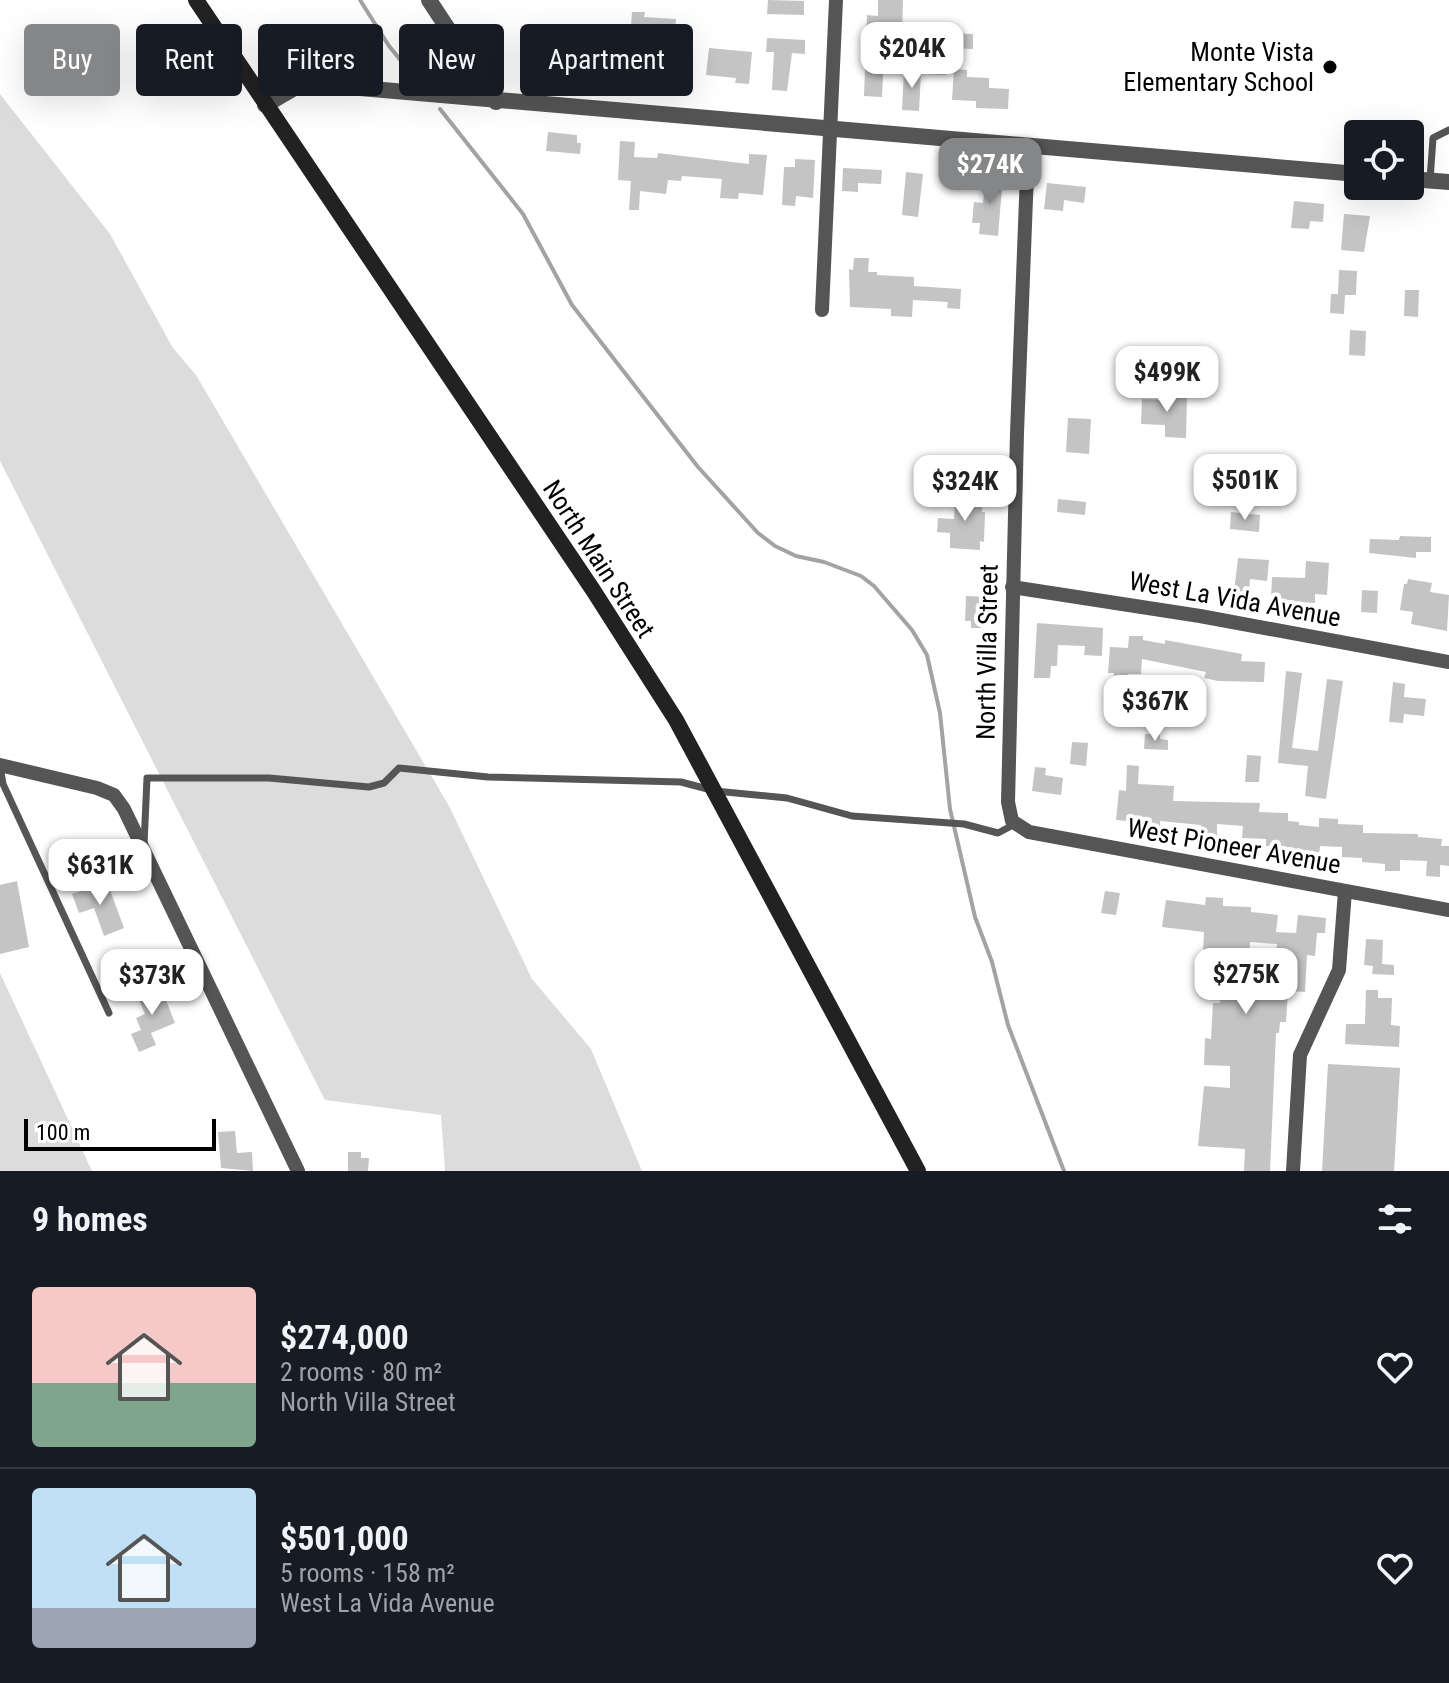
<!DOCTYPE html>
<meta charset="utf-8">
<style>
:root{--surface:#171b24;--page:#242831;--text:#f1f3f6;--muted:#9ea1a6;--line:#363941;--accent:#858687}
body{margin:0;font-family:"Roboto Condensed",sans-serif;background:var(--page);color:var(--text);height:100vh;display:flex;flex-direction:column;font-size:30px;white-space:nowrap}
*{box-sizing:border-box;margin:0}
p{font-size:26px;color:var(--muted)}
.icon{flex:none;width:44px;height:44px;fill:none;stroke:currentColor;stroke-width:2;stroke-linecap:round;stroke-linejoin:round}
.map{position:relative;height:1171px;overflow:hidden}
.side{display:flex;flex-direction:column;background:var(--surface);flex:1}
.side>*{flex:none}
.banner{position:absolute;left:24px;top:24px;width:800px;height:72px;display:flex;gap:16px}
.fabs{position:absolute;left:1344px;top:120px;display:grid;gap:16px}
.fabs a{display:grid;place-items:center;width:80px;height:80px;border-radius:8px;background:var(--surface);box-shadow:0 8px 32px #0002;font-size:40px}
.scale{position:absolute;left:24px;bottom:20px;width:192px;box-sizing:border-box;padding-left:8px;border:4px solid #000;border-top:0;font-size:22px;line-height:28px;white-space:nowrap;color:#000;-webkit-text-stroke:6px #fff;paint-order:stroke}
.price{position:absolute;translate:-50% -68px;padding:0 18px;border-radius:16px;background:#fff;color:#222;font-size:26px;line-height:52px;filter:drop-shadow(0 2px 4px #0008)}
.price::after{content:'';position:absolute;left:50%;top:48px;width:24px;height:18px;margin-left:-12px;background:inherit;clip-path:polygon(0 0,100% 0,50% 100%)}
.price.current{background:var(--accent);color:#fff}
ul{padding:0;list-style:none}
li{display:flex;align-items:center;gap:24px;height:200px;padding:0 32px}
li+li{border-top:2px solid var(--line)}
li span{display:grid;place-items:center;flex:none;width:224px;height:160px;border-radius:8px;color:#555}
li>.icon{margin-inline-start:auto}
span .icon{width:96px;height:96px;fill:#fffc;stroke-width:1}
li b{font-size:34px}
h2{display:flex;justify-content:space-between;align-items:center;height:96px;padding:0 32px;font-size:34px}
.chip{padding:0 28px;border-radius:8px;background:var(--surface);box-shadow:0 8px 32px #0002;font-size:28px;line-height:72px}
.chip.current{background:var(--accent);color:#fff}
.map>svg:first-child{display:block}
</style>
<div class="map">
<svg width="1449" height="1171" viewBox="0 0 1449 1171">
<rect width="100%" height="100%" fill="#fff"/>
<!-- green -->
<g fill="#dcdcdc">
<path d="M0,94L110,234L173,348L196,375L449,806L532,979L591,1049L642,1171H445L441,1115L325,1100L0,461Z"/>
<path d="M0,973L92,1171H0Z"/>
</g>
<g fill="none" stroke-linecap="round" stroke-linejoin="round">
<!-- stream -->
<g stroke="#a3a3a3" stroke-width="4">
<path d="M360,0L389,46L415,78"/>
<path d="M440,109L523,214L572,305L698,467L758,533L775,546L796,556L824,562L861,576L874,586L912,630L927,655L940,713L950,809L975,917L992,962L1008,1025L1064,1171"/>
</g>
</g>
<!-- building -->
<g fill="#c4c4c4" fill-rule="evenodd">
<path d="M768,0L804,1V15L767,14Z"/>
<path d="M878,0H903L902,34L885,33L882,97L864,96L867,15L878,16Z"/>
<path d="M632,12H645L644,17L676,19L675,32L684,33L680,70L650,68L654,28L631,26Z"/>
<path d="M925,23L945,24L944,33L973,34V49L946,48L945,75L922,74Z"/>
<path d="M767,38L805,40V54L792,53L787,91L772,90L774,52H766Z"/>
<path d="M709,48L752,52L749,84L735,83L736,78L706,75Z"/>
<path d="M611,50L626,51L624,79H609Z"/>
<path d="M954,69L967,70V77L989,78V88L1009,89L1008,109L976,108V101L952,100Z"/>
<path d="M904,70L921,71L919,111L902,110Z"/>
<path d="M548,132L577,135V143H581L580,154L546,151Z"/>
<path d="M620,141L635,142L634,157L657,158L658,153L749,164V154L767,155L763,195L739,193L738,199L720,198L722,179L682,176L681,181L668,180L666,194L640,191L639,210H629L631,181L618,180Z"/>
<path d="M795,159L815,160L813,198L796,196L795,206L782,205L784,167H795Z"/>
<path d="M843,168L882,170L881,184L858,183V192L842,191Z"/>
<path d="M906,172L923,174L918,217L902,215Z"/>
<path d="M986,174L1003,175L998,236L979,234L980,223H972L974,202L983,203Z"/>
<path d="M1047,183L1086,187L1084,203L1064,200L1063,211L1044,209Z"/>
<path d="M1294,201L1324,204L1323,222L1310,221L1309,229L1291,228Z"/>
<path d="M1344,214L1370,216L1364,252L1341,250Z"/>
<path d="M854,258H869L868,272H877V275L914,277V286L961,289L960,309L947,308L948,302L913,300L912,317L891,316V309L850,307L849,269L853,270Z"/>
<path d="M1339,270L1357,271L1356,295H1345L1344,314L1330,313L1331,294H1338Z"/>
<path d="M1405,290H1419L1418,317L1404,316Z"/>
<path d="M1350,330L1366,331L1365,356L1349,355Z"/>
<path d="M1166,394L1187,395L1186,438L1165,437V425L1141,424L1142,399L1166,400Z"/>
<path d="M1068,418L1091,419L1089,454L1066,452Z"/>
<path d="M956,493L983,495L982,512H985L984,542L980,541V550L950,548V533L937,532L938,518L954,519Z"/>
<path d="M1058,499L1086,502L1085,515L1057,512Z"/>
<path d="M1231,512L1260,515L1259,532L1230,529Z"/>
<path d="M1400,536L1431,537V552H1416V558L1369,553L1370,539L1399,540Z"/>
<path d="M1238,558L1269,560L1267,581L1250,579L1249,593L1234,592Z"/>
<path d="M1306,561L1329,563L1327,595L1315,594V603L1271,600L1272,577L1305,578Z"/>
<path d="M1408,579L1432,583L1430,592L1449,595L1447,631L1411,624L1413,612L1400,610L1404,584H1407Z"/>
<path d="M1362,590L1378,591L1377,613L1361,612Z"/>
<path d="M966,596L989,597L991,622L981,621V628H971V621H965Z"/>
<path d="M1037,623L1103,628L1102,656L1084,655L1085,646L1058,645L1057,666H1051L1050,678H1034Z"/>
<path d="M1129,636H1143V640L1165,644V640L1242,654L1241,661L1265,662L1264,682L1218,681L1204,678L1206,672L1142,659L1141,674H1128L1126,705H1113L1114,673H1108L1110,647L1128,648Z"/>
<path d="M1286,671L1302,673L1292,748L1318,751L1327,679L1343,681L1326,799L1305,796L1308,766L1278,763Z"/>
<path d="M1393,682L1405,684L1404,697L1426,699L1424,716L1404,714L1403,723L1389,722Z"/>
<path d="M1145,734H1160V739L1168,740V750L1144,749Z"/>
<path d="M1072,742L1088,743L1086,766L1070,764Z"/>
<path d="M1247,755L1261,756L1259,782H1245Z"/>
<path d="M1127,765L1139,766L1138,784L1174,786L1173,801L1260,803L1259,812L1288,813V821L1299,822V825L1319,827V818L1338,819V824L1363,825V833L1418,834V837L1442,839L1441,846H1449V866L1440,865V877L1426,876L1427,861L1400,860V871H1385V864L1362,862V858L1342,857V847L1320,846L1319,856L1283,852L1284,847L1266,846V839L1242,838L1243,826L1217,824V839L1201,838V825L1160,821V830L1148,829L1149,823L1116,820L1119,790L1126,791Z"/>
<path d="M1035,767L1046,768L1045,775L1063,778L1061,795L1032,791Z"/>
<path d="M17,881L29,947L0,954V885Z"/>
<path d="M107,882L124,928L104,936L94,908L79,913L72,894Z"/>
<path d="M1105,891L1120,893L1116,915L1101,913Z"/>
<path d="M1206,897L1223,898V906L1251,907V912L1278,915L1276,932L1296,933L1298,915L1326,918L1325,933H1317L1315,956L1307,955L1305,992L1288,991L1286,1022H1280L1279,1033H1276L1270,1171H1244L1245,1149L1198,1146L1204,1086L1230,1088V1066L1204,1065L1205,1038L1211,1039L1213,1003H1220L1222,953H1203L1204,932L1162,927L1166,900L1205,905ZM1250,942L1277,944L1276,965L1249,964Z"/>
<path d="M1366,939L1383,940L1382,964L1394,965V975L1372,974L1373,966L1364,965Z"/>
<path d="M160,985L175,1023L151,1033L156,1045L139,1052L131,1034L141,1030L136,1018L145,1014L137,995Z"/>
<path d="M1366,990H1378V998H1392L1391,1025L1400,1026L1399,1047L1345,1044L1346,1024H1365Z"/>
<path d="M1328,1064L1400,1068L1394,1171H1322Z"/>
<path d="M235,1131L237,1153L252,1152L253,1171L221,1168L218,1132Z"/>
<path d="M348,1152H361V1158H369L368,1171H348Z"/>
</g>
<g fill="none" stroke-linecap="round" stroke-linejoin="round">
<!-- service -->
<g stroke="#555" stroke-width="7">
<path d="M1430,180L1433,138L1449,130"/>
<path d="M0,766L3,784L109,1013"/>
<path d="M144,845L147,778H269L369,787L384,783L399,768L488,777L681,782L715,791L787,798L852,816L964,824L998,833L1015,824"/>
</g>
<!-- minor -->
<g stroke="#555" stroke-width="14">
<path d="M1028,147L1017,433L1008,802L1012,821L1029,832L1449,910"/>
<path d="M822,310L836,0"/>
<path d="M1012,587L1200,616L1449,662"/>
<path d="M0,765L97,788L114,795L124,809L298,1171"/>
<path d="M1293,1171L1300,1055L1339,970L1345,891"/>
</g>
<!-- tertiary -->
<g stroke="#555" stroke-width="16">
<path d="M429,0L496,102"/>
<path d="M265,105L296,87L337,86L1358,174"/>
<path d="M1410,179L1449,182"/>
</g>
<!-- secondary -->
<path stroke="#222" stroke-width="16" d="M196,0L593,590L676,720L918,1171"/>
</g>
<!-- markers -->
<circle fill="#000" stroke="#fff" stroke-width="3" cx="1330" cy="67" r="8"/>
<g text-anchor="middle" stroke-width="8" stroke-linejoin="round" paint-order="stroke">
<!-- poi labels -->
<g font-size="26" fill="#000" stroke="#fff" text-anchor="end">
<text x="1314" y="61">Monte Vista<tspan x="1314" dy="30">Elementary School</tspan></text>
</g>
<!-- street labels -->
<g font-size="26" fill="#000" stroke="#fff">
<text transform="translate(599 559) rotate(57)" y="9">North Main Street</text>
<text transform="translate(1235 599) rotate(10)" y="9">West La Vida Avenue</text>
<text transform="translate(987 652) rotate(-89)" y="9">North Villa Street</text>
<text transform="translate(1234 846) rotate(10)" y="9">West Pioneer Avenue</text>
</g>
</g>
</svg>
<div class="fabs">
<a><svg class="icon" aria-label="locate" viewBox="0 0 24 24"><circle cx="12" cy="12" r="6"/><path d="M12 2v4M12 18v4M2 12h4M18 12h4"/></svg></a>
</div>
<div class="scale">100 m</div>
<b class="price" style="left:912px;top:90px">$204K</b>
<b class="price current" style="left:990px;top:206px">$274K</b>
<b class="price" style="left:1167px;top:414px">$499K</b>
<b class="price" style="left:1245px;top:522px">$501K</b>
<b class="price" style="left:965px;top:523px">$324K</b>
<b class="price" style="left:1155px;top:743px">$367K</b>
<b class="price" style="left:100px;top:907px">$631K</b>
<b class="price" style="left:1246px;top:1016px">$275K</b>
<b class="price" style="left:152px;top:1017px">$373K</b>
<div class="banner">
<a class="chip current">Buy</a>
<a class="chip">Rent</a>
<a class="chip">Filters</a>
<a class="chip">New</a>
<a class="chip">Apartment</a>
</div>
</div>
<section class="side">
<h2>9 homes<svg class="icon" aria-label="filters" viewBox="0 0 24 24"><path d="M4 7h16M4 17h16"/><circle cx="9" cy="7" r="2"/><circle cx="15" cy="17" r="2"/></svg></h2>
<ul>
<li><span style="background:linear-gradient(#f6c9c9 60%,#7fa58c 0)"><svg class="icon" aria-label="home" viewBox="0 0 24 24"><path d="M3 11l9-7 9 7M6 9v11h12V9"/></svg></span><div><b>$274,000</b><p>2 rooms · 80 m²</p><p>North Villa Street</p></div><svg class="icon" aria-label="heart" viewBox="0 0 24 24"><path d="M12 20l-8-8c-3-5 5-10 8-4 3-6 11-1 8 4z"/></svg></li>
<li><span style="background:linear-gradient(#bfe0f5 75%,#9aa5b1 0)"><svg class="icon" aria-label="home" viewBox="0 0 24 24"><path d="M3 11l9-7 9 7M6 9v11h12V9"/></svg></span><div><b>$501,000</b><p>5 rooms · 158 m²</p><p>West La Vida Avenue</p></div><svg class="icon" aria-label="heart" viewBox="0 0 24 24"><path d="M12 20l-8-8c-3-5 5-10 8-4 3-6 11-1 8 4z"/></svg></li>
</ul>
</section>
